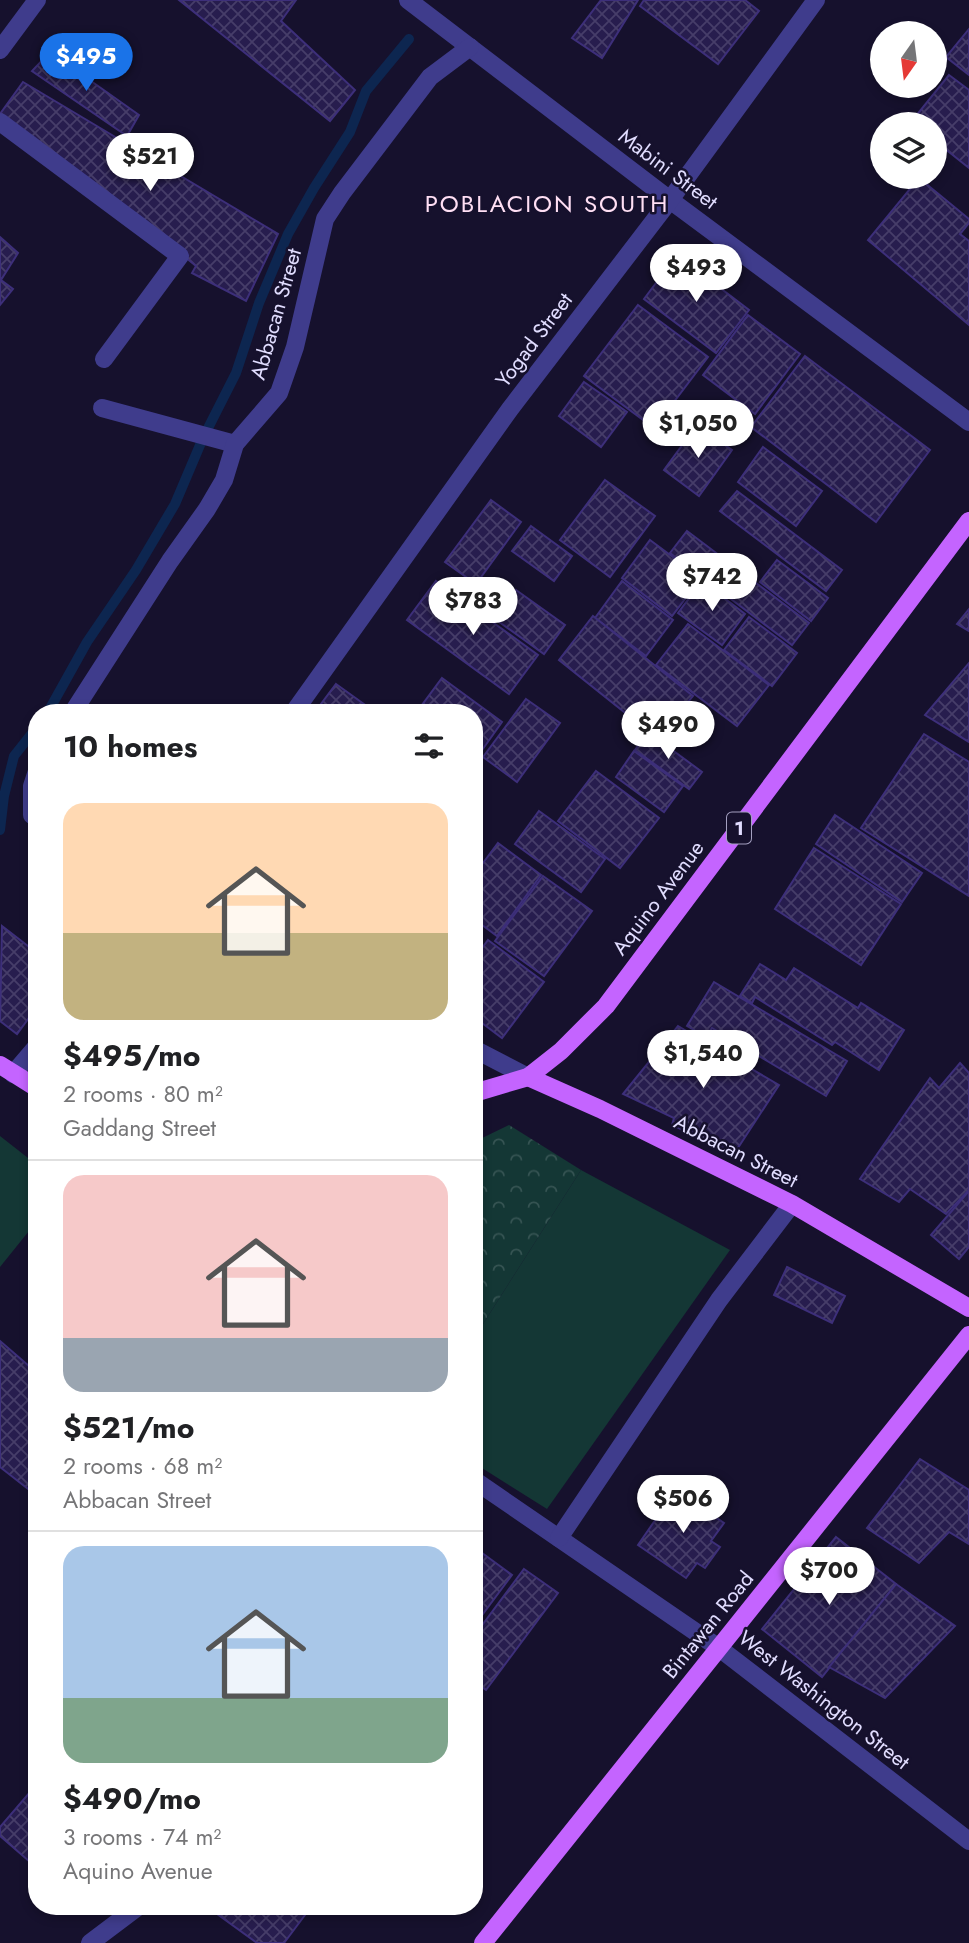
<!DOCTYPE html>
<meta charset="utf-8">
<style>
:root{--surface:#fff;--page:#f6f6f6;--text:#202124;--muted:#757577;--line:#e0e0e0;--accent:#1a73e8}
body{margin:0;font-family:Jost,sans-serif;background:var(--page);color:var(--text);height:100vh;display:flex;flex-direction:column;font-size:26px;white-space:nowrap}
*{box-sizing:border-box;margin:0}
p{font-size:23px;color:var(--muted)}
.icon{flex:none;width:38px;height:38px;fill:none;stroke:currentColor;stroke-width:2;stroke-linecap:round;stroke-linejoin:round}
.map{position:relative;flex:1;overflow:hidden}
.drawer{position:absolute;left:28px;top:704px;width:455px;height:1211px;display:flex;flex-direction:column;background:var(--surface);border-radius:28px;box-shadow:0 4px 10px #0003}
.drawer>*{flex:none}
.needle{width:46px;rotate:194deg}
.controls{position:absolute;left:870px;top:21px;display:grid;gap:14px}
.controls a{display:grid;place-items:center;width:77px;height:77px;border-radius:50%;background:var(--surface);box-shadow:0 4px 10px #0003;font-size:35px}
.price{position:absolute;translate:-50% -60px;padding:0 16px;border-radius:24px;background:#fff;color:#222;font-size:23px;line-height:46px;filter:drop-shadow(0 2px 4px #0008)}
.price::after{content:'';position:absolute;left:50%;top:42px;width:21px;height:16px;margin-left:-10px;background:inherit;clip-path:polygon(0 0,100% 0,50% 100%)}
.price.selected{background:var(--accent);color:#fff}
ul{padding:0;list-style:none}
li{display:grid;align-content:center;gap:14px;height:371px;padding:0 35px}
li+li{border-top:2px solid var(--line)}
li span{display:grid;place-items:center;height:217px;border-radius:21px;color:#555}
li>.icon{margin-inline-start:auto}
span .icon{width:126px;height:126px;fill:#fffc;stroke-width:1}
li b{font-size:30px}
h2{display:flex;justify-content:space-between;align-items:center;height:84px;padding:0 35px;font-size:30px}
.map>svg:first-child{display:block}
</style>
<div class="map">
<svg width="969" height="1943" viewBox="0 0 969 1943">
<defs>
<pattern id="forest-crowns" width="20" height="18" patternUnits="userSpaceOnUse" patternTransform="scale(1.75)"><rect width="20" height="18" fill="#143735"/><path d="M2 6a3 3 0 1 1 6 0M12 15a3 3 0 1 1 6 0" fill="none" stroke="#365453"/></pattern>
<pattern id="building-cross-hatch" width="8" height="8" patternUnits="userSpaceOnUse" patternTransform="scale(1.75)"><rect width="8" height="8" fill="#271d4e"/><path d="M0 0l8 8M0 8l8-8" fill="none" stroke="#463d69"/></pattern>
</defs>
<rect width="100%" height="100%" fill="#16112d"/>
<!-- grass -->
<g fill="#143735">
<path d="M0,1136L37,1165V1221L0,1267Z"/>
<path d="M581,1170L730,1250L547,1509L474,1463V1338Z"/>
</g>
<!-- forest -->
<path fill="url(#forest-crowns)" d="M509,1125L581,1170L474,1338V1142Z"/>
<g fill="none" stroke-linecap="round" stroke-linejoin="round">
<!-- stream -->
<g stroke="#0d2650" stroke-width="10">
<path d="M48,712L87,642L136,570L175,504L203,438L236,373L259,303L288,234L314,188L350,132L366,91L409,39"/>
<path d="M0,830L4,796L14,756L37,727"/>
</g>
</g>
<!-- building -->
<g fill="url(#building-cross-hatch)" stroke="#3d2f7a" stroke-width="2">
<path d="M179,0H296L281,21L355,90L330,121Z"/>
<path d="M601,0H638L602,58L572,38Z"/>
<path d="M644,0H745L759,11L718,64L640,6Z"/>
<path d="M969,29V75L946,57Z"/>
<path d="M50,52L139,115L127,136L32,71Z"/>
<path d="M949,75L969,90V168L934,140V124H914L911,122Z"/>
<path d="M23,82L278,234L246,301L192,273L196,266L185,257L0,114Z"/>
<path d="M919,178L969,219V223L960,234L969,241V325L868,240Z"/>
<path d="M0,237L18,253L1,280L13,289L0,305Z"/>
<path d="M677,255L749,310L716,353L644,299Z"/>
<path d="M638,305L708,357L654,428L584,376Z"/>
<path d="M748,315L800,354L755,414L703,375Z"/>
<path d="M805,356L930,450L876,522L751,427Z"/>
<path d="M584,382L627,412L601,447L559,416Z"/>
<path d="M697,425L732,450L699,496L664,470Z"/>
<path d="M763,447L822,491L796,526L738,482Z"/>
<path d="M605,480L655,516L610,577L560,540Z"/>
<path d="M737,491L842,570L826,591L720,511Z"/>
<path d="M491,500L521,522L476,584L445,562Z"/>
<path d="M531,526L572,556L554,581L512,551Z"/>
<path d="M687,531L809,623L792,645L670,553Z"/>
<path d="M650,540L701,578L672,616L622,578Z"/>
<path d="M777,560L828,598L811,621L760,582Z"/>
<path d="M436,581L538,655L509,694L407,620Z"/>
<path d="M622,581L673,620L646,656L595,618Z"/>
<path d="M702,581L745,614L722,645L678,613Z"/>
<path d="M516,590L565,625L544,654L495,619Z"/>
<path d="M969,609V631L957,624Z"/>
<path d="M593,616L693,696L658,739L559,660Z"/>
<path d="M749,617L797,653L772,686L724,650Z"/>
<path d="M688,624L769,685L737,726L656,665Z"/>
<path d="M969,663V742L925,715Z"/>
<path d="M442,678L502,722L480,753L474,749V712H424L419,709Z"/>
<path d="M336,684L375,712H315Z"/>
<path d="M526,699L560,723L517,782L483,757Z"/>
<path d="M648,732L702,772L689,789L635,750Z"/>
<path d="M924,734L969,762V896L861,828Z"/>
<path d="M634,751L683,786L664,812L616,777Z"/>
<path d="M596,771L659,818L620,868L558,821Z"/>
<path d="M539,811L605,859L581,892L515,844Z"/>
<path d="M835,815L922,873L902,902L816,844Z"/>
<path d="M498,843L541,875L497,936L474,919V875Z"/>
<path d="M814,848L901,904L861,965L775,909Z"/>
<path d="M543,876L592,911L544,976L495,941Z"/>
<path d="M2,926L37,953V1007L17,1034L0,1021Z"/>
<path d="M488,940L544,982L502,1038L474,1017V959Z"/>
<path d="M760,964L786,980L794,968L858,1008L861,1003L904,1030L879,1070L835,1042L832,1045L755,997L752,1003L740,996Z"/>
<path d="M714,982L847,1061L826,1096L712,1028L706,1037L687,1026Z"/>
<path d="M678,1026L779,1085L734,1154L672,1125L674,1118L623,1094Z"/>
<path d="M960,1063L969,1073V1190L946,1214L910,1189L899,1202L860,1179L930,1078L939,1088Z"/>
<path d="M969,1191V1247L959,1259L931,1235Z"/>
<path d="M787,1267L845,1296L832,1323L774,1295Z"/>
<path d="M0,1341L37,1373V1496L0,1467Z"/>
<path d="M920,1459L969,1490V1544L949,1532L919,1563L867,1528Z"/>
<path d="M676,1490L724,1523L711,1541L720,1547L705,1568L697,1563L686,1578L638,1545Z"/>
<path d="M836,1537L896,1584L822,1677L762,1629Z"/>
<path d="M474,1547L512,1575L474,1626Z"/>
<path d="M524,1569L558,1593L486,1690L474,1682V1636Z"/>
<path d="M896,1584L955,1626L885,1698L829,1667Z"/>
<path d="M37,1784V1868L0,1836V1827Z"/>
<path d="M217,1906H302L308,1911L284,1943H257L213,1911Z"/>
</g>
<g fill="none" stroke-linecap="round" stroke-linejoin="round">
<!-- minor -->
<g stroke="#3f3c8c" stroke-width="18">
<path d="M408,0L670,200L969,422"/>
<path d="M0,50L37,0"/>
<path d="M0,122L180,256L104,359"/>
<path d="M102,408L235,444"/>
<path d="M73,712L170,561L207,509L224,480L235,444L279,393L295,347L325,219L342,193L430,77L470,47"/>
<path d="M294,712L510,409L670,200L816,0"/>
<path d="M37,771L32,786V815L37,816"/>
<path d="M474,1049L528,1077"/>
<path d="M13,1074L37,1046"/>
<path d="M474,1480L719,1648L969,1841"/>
<path d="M559,1538L719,1300L792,1204"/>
<path d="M90,1943L139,1906"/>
</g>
<!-- major -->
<g stroke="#c464ff" stroke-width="18">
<path d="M0,1065L37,1088"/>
<path d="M528,1077L600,1109L792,1204L969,1308"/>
<path d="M474,1093L528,1077L561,1051L606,1006L969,521"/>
<path d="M483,1943L969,1335"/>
</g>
</g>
<g text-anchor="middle" stroke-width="5" stroke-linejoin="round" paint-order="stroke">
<!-- shield labels -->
<rect fill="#16112d" stroke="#a4a0c0" stroke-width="2" x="727" y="812.5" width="24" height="31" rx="5"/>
<g font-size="19" font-weight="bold" fill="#e1ddff">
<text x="739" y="835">1</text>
</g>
<!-- street labels -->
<g font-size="21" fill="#e1ddff" stroke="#16112d">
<text transform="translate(668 169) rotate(37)" y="7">Mabini Street</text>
<text transform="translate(276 314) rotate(-74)" y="7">Abbacan Street</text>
<text transform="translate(534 340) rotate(-53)" y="7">Yogad Street</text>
<text transform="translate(658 898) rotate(-53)" y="7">Aquino Avenue</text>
<text transform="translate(736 1151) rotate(27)" y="7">Abbacan Street</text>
<text transform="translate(708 1625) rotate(-51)" y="7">Bintawan Road</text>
<text transform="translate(824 1700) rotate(38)" y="7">West Washington Street</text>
</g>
<!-- quarter labels -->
<g font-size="24" letter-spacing="2" fill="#ffdff4" stroke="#16112d">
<text x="547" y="212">POBLACION SOUTH</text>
</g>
</g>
</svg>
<div class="controls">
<a><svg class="needle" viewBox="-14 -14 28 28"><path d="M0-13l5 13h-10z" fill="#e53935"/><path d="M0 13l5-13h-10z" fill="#757577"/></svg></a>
<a><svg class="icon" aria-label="layers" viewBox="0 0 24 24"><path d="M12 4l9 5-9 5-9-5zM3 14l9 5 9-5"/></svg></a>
</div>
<b class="price selected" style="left:86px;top:93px">$495</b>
<b class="price" style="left:150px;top:193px">$521</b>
<b class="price" style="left:696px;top:304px">$493</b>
<b class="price" style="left:698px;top:460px">$1,050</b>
<b class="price" style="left:712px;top:613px">$742</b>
<b class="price" style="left:473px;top:637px">$783</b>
<b class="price" style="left:668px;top:761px">$490</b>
<b class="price" style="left:703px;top:1090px">$1,540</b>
<b class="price" style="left:683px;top:1535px">$506</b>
<b class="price" style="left:829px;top:1607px">$700</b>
<section class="drawer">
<h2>10 homes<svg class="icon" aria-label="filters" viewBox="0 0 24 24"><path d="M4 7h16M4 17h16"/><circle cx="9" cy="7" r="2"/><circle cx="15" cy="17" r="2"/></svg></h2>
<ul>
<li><span style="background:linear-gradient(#ffd9b3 60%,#c2b280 0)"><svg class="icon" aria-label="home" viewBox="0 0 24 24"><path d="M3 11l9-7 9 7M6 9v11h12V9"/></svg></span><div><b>$495/mo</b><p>2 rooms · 80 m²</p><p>Gaddang Street</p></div></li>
<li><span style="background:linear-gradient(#f6c9c9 75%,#9aa5b1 0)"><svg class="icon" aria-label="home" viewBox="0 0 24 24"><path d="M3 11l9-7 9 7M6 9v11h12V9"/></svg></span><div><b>$521/mo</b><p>2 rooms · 68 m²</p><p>Abbacan Street</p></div></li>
<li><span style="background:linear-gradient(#a9c7e8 70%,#7fa58c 0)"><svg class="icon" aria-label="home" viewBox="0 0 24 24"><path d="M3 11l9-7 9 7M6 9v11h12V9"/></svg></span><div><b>$490/mo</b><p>3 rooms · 74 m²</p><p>Aquino Avenue</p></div></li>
</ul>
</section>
</div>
